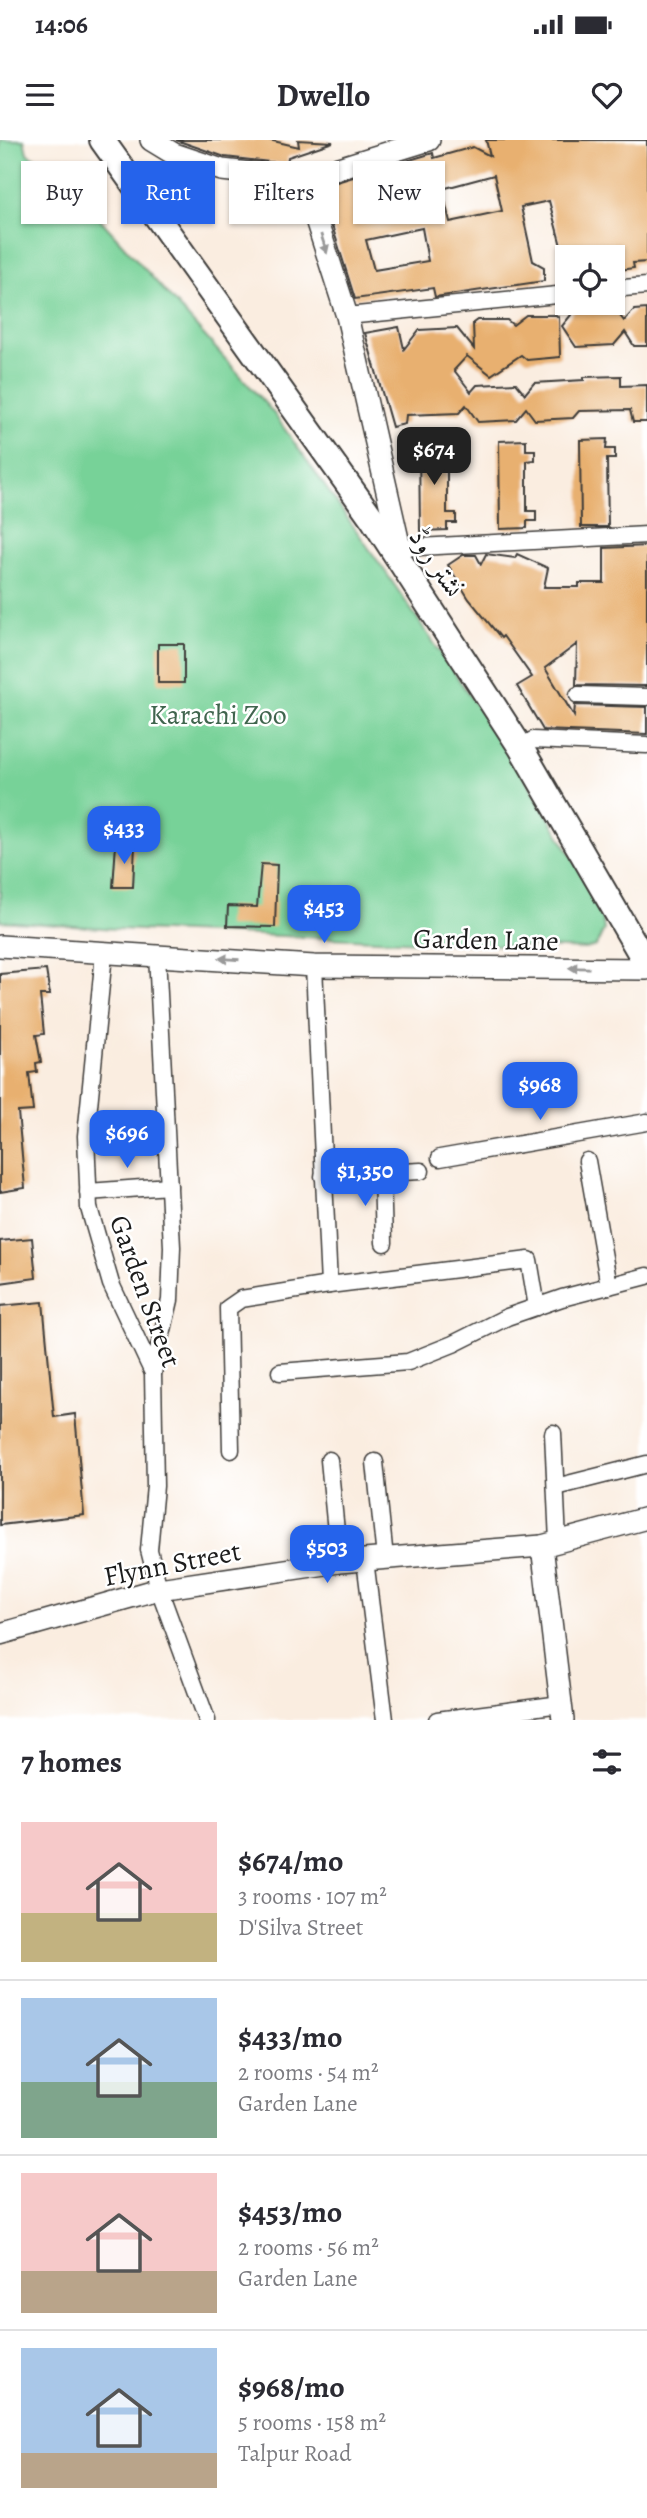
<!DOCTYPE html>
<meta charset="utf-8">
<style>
:root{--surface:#fff;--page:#f7f7f7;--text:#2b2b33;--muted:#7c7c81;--line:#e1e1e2;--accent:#2563eb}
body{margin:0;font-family:Alegreya,Amiri,serif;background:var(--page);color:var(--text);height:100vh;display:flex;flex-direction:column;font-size:26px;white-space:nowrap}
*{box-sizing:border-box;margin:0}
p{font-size:23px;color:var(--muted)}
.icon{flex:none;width:38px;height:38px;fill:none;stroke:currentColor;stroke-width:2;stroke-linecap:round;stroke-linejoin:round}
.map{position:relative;height:1580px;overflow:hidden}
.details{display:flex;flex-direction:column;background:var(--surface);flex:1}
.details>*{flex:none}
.guide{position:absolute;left:21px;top:21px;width:606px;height:63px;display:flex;gap:14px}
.fabs{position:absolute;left:555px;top:105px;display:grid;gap:14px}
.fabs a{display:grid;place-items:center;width:70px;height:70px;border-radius:0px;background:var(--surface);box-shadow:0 2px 5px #0004;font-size:35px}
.price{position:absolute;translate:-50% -60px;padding:0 16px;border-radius:14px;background:var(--accent);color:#fff;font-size:23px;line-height:46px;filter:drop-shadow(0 2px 4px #0008)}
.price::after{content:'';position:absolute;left:50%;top:42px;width:21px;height:16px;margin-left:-10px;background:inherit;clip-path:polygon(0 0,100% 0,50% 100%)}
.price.active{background:#222;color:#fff}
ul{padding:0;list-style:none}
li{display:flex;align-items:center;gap:21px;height:175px;padding:0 21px}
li+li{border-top:2px solid var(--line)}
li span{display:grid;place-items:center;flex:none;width:196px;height:140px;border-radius:0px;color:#555}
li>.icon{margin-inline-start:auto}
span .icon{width:84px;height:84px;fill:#fffc;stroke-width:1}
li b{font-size:30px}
h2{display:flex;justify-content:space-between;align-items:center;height:84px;padding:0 21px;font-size:30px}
.pill{padding:0 24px;border-radius:0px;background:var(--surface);box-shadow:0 2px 5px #0004;font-size:24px;line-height:63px}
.pill.active{background:var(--accent);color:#fff}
.status{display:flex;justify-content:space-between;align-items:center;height:49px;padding:0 35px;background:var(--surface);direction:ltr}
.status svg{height:19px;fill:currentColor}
header{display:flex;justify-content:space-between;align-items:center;height:91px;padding:0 21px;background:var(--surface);font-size:32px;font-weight:700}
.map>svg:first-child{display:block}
</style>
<div class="status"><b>14:06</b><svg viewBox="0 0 49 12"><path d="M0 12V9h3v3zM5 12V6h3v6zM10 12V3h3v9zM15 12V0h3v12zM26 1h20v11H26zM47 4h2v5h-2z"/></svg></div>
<header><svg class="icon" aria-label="menu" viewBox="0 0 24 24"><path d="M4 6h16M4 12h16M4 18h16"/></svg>Dwello<svg class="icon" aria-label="heart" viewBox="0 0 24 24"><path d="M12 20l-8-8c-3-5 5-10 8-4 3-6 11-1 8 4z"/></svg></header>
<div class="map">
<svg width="647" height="1580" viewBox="0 0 647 1580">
<rect width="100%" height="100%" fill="#fff"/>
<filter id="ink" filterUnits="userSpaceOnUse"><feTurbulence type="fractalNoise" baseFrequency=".0143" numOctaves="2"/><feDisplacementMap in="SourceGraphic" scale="14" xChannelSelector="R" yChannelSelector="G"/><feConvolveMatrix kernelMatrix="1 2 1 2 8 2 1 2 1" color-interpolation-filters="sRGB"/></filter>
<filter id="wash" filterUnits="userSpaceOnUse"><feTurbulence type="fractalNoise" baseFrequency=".00686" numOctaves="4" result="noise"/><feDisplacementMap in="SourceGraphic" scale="28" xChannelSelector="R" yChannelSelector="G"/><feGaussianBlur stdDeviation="1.57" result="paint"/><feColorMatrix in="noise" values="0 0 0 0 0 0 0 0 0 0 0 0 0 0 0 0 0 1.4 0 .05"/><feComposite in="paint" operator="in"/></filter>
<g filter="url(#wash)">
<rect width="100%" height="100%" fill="#faede0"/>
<!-- green -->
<path fill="#77d298" stroke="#4a775a" stroke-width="2" d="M0,0H24L27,13L57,31L272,271L387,434L525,637L578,727L602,778L604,789L596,806L586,809L116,789L0,781Z"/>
<g id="blocks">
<!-- building -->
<g fill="#e8b070" fill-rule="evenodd">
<path d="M176,0H269L299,7L298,0L333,2L288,17L287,24L225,17Z"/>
<path d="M486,0H647V122L633,123L634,128L612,131V117H564L549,61L521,67L533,121L544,127V141L435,157L433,148L355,159L320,47L433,13L434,18L473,7L490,16ZM494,35L502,71L450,82L442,49ZM422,88L428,121L374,130L366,100Z"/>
<path d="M614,168L624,181L634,170L647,169V206H634L625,192L614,205L576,207L562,186L575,170Z"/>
<path d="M526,175H556L559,178L560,217L527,220L521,215L491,235L467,216L454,230L471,252L477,245L516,243L525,254L534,243L584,240V237L621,236V246L647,245V282H633L630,270L579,271L573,278L535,280L526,268L516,280L478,282L466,265L459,273L406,275L405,284L392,287L365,193L399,187L404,209L419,190L457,188L474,209L473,183L477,180H507L513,185Z"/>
<path d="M607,299L606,309H615V319H607L608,387H581L580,300Z"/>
<path d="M526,300V310H535V320L527,321V371H536V381H527V388L500,389L499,301Z"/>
<path d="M446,302V312H455V322H447V373H456V383H447V390L420,391L419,303Z"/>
<path d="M647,406V546L576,545L577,504L545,528L574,576L575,565L647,567V594L543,590L517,546L532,537L503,496L501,498L469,459L448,425L463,415H476L481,424L486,414L515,418L517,414L548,428L544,447H579V443H604V408Z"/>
<rect x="158" y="504" width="26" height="39"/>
<path d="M116,704L135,705L133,747H113Z"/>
<path d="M261,724L277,725L275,787L227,786L228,766L257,767Z"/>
<path d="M46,830L50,855H40L44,894L36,895L41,922L36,923L37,932L29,933L33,971L18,972L25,1048L0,1052V834Z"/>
<path d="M32,1098L36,1138L0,1143V1101Z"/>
<path d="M43,1162L54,1277L75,1274L84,1375L0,1385V1166Z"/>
</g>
</g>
</g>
<g filter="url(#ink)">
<use href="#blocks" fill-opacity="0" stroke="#3d3b39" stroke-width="2"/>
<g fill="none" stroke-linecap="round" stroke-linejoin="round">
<!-- street casing -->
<g stroke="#3d3b39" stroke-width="19">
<g id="street">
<path d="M612,149L647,146"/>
<path d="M347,176L567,154"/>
<path d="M400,408L647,395"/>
<path d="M578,555L647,557"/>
<path d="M521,608L533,600L647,605"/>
<path d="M104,814L86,996L89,1068L111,1144L153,1233L155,1346L149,1410L159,1449L207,1580"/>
<path d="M314,826L329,1145L529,1120L537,1167"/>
<path d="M440,1018L647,982"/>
<path d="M587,1021L609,1146"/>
<path d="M382,1033L384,1103"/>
<path d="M323,1036L421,1031"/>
<path d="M88,1052L169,1046"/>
<path d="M280,1232L408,1222L453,1204L507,1177L562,1158L647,1136"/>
<path d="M153,1233L170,1160L172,1107L157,815"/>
<path d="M553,1293L558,1402"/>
<path d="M231,1310L228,1168L241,1159L329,1145"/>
<path d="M329,1320L339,1422"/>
<path d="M375,1322L385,1418"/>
<path d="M556,1347L647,1324"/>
<path d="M365,1420L385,1580"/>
<path d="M437,1580L561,1564"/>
</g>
</g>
<!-- secondary casing -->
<g stroke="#3d3b39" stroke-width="24">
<g id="secondary">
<path d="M151,0L174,14L222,30L303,39L429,0"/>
<path d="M303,39L347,176L400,408"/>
<path d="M0,806L314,826L647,829"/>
<path d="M542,1406L563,1580"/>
<path d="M0,1494L159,1449L339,1422L542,1406L647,1378"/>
</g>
</g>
<!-- primary casing -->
<g stroke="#3d3b39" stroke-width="28">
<path id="primary" d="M102,0L372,378L521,608L647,825"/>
</g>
<!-- street -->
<use href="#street" stroke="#fff" stroke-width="16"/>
<!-- secondary -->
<use href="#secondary" stroke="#fff" stroke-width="21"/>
<!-- primary -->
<use href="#primary" stroke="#fff" stroke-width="24"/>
</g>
<!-- one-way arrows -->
<defs><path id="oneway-solid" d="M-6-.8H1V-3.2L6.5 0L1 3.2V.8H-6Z" transform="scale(1.75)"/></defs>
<g fill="#999">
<use href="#oneway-solid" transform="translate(324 104) rotate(72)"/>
<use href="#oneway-solid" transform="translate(229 819) rotate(-176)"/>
<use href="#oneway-solid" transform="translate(579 828) rotate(-179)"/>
</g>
</g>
<g text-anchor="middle" stroke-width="5" stroke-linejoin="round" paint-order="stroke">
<!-- street labels -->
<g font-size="28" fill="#1c1c1c" stroke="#fff">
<text transform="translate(437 422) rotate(57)" y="10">نشتر روڈ</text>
<text transform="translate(486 799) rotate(1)" y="10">Garden Lane</text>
<text transform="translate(146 1151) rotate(70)" y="10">Garden Street</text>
<text transform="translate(172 1423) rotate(-11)" y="10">Flynn Street</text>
</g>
<!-- park labels -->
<g font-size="28" fill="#40654e" stroke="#fff">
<text x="218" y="584">Karachi Zoo</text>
</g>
</g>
</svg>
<div class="fabs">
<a><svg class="icon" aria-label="locate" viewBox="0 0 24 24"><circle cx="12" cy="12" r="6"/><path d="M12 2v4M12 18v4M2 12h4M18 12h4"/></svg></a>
</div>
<b class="price active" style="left:434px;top:347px">$674</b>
<b class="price" style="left:124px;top:726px">$433</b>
<b class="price" style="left:324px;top:805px">$453</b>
<b class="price" style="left:540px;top:982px">$968</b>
<b class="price" style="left:127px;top:1030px">$696</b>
<b class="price" style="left:365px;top:1068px">$1,350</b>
<b class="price" style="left:327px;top:1445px">$503</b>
<div class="guide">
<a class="pill">Buy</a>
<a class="pill active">Rent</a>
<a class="pill">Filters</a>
<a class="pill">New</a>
</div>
</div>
<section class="details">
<h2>7 homes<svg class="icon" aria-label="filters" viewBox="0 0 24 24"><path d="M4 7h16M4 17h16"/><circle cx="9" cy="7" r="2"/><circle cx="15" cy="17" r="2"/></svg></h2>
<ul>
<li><span style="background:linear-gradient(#f6c9c9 65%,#c2b280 0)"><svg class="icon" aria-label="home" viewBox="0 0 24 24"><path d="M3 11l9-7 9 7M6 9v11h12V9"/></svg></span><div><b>$674/mo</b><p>3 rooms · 107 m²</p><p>D'Silva Street</p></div></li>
<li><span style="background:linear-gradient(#a9c7e8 60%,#7fa58c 0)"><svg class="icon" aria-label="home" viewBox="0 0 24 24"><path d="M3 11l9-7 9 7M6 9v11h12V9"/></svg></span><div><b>$433/mo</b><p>2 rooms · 54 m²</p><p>Garden Lane</p></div></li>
<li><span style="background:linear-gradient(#f6c9c9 70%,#b9a48a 0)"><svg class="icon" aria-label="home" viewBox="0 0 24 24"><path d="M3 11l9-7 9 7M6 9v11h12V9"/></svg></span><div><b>$453/mo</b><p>2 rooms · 56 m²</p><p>Garden Lane</p></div></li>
<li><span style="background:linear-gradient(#a9c7e8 75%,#b9a48a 0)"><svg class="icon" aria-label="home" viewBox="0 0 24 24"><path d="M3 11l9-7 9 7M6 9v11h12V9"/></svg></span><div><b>$968/mo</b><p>5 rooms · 158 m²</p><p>Talpur Road</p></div></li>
</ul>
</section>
